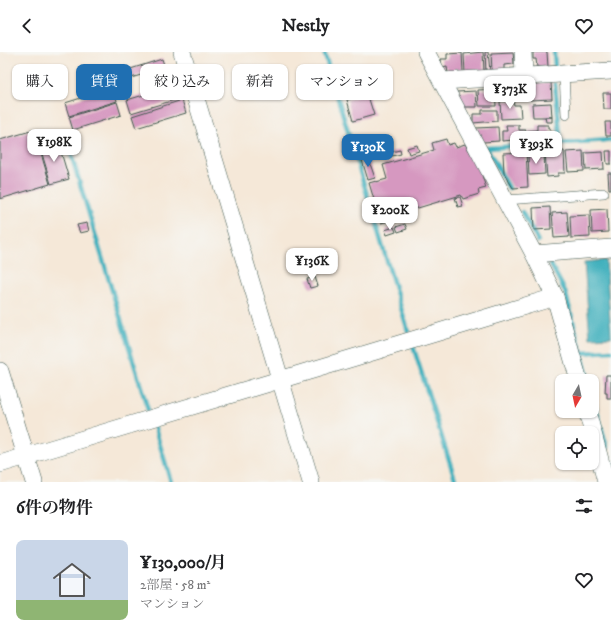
<!DOCTYPE html>
<html lang="ja">
<meta charset="utf-8">
<style>
:root{--surface:#fff;--page:#f6f6f6;--text:#202124;--muted:#757577;--accent:#1f6fb2}
body{margin:0;font-family:"IM FELL DW Pica","Noto Serif JP",serif;background:var(--page);color:var(--text);height:100vh;display:flex;flex-direction:column;font-size:15px;white-space:nowrap}
*{box-sizing:border-box;margin:0}
p{font-size:13px;color:var(--muted)}
.icon{flex:none;width:22px;height:22px;fill:none;stroke:currentColor;stroke-width:2;stroke-linecap:round;stroke-linejoin:round}
.map{position:relative;height:430px;overflow:hidden}
.side{display:flex;flex-direction:column;background:var(--surface);flex:1}
.side>*{flex:none}
.hud{position:absolute;left:12px;top:12px;width:400px;height:36px;display:flex;gap:8px}
.needle{width:26px;rotate:189deg}
.fabs{position:absolute;left:555px;top:322px;display:grid;gap:8px}
.fabs a{display:grid;place-items:center;width:44px;height:44px;border-radius:8px;background:var(--surface);box-shadow:0 1px 3px #0004;font-size:20px}
.price{position:absolute;translate:-50% -34px;padding:0 9px;border-radius:8px;background:#fff;color:#222;font-size:13px;line-height:26px;filter:drop-shadow(0 1px 2px #0008)}
.price::after{content:'';position:absolute;left:50%;top:24px;width:12px;height:9px;margin-left:-6px;background:inherit;clip-path:polygon(0 0,100% 0,50% 100%)}
.price.selected{background:var(--accent);color:#fff}
ul{padding:0;list-style:none}
li{display:flex;align-items:center;gap:12px;height:100px;padding:0 16px}
li span{display:grid;place-items:center;flex:none;width:112px;height:80px;border-radius:8px;color:#555}
li>.icon{margin-inline-start:auto}
span .icon{width:48px;height:48px;fill:#fffc;stroke-width:1}
li b{font-size:17px}
h2{display:flex;justify-content:space-between;align-items:center;height:48px;padding:0 16px;font-size:17px}
.pill{padding:0 14px;border-radius:8px;background:var(--surface);box-shadow:0 1px 3px #0004;font-size:14px;line-height:36px}
.pill.selected{background:var(--accent);color:#fff}
header{display:flex;justify-content:space-between;align-items:center;height:52px;padding:0 16px;background:var(--surface);font-size:18px;font-weight:700}
.map>svg:first-child{display:block}
</style>
<header><svg class="icon" aria-label="back" viewBox="0 0 24 24"><path d="M15 5l-7 7 7 7"/></svg>Nestly<svg class="icon" aria-label="heart" viewBox="0 0 24 24"><path d="M12 20l-8-8c-3-5 5-10 8-4 3-6 11-1 8 4z"/></svg></header>
<div class="map">
<svg width="611" height="430" viewBox="0 0 611 430">
<rect width="100%" height="100%" fill="#f6f6f2"/>
<filter id="ink" filterUnits="userSpaceOnUse"><feTurbulence type="fractalNoise" baseFrequency=".025" numOctaves="2"/><feDisplacementMap in="SourceGraphic" scale="8" xChannelSelector="R" yChannelSelector="G"/><feConvolveMatrix kernelMatrix="1 2 1 2 8 2 1 2 1" color-interpolation-filters="sRGB"/></filter>
<filter id="wash" filterUnits="userSpaceOnUse"><feTurbulence type="fractalNoise" baseFrequency=".012" numOctaves="4" result="noise"/><feDisplacementMap in="SourceGraphic" scale="16" xChannelSelector="R" yChannelSelector="G"/><feGaussianBlur stdDeviation="0.9" result="paint"/><feColorMatrix in="noise" values="0 0 0 0 0 0 0 0 0 0 0 0 0 0 0 0 0 1.4 0 .05"/><feComposite in="paint" operator="in"/></filter>
<g filter="url(#wash)">
<rect width="100%" height="100%" fill="#f5e8d8"/>
<!-- water -->
<path fill="#42b1be" stroke="#307779" d="M606,208L611,285L590,286L584,210Z"/>
<g fill="none" stroke-linecap="round" stroke-linejoin="round">
<!-- stream -->
<g stroke="#42b1be" stroke-width="4.5">
<path d="M324,0L408,279"/>
<path d="M554,0L555,15"/>
<path d="M555,32L561,92"/>
<path d="M65,82L148,358"/>
<path d="M509,136L487,96L611,88"/>
<path d="M522,160L538,189"/>
<path d="M548,207L565,239L589,329"/>
<path d="M413,294L456,430"/>
<path d="M581,301L611,299"/>
<path d="M592,341L607,396"/>
<path d="M154,373L171,430"/>
<path d="M610,412L611,414"/>
</g>
</g>
<g id="blocks">
<!-- building -->
<g fill="#d698c0">
<path d="M483,0L484,20L465,21L464,2Z"/>
<path d="M485,0H488L490,19L486,20Z"/>
<path d="M513,0L514,12L504,13V19H492L491,1Z"/>
<path d="M533,0H547L548,15H537L536,7H533Z"/>
<path d="M462,1L463,20L448,21L447,15L442,16L441,7H447V2Z"/>
<path d="M162,7L165,16L124,28L121,20Z"/>
<path d="M551,30L552,47L530,48L529,32Z"/>
<path d="M496,32H504L505,40L497,41Z"/>
<path d="M177,33L181,46L131,61L127,48Z"/>
<path d="M113,36L117,49L69,64L65,51Z"/>
<path d="M495,37L496,54H479L478,38Z"/>
<path d="M476,39L477,55H464L457,40Z"/>
<path d="M367,41L374,63L353,69L347,48Z"/>
<path d="M603,41H611V57H604Z"/>
<path d="M182,48L186,61L136,76L132,64Z"/>
<path d="M500,49H513L514,53H520L521,66L501,67Z"/>
<path d="M117,50L121,63L73,78L69,65Z"/>
<path d="M551,51L552,65H533L532,52Z"/>
<path d="M482,58H497V69L473,71V62H482Z"/>
<path d="M545,65H552V70H546Z"/>
<path d="M605,70H611V84H606Z"/>
<path d="M506,73H519V78H526V87L502,89V79H507Z"/>
<path d="M537,73H548V76H550L551,86L529,87L528,79L537,78Z"/>
<path d="M498,75L499,89L483,90L476,76Z"/>
<path d="M34,78L50,132L0,147V88Z"/>
<path d="M446,87L448,93L454,91L456,95L465,92L480,117L486,136L478,138L479,142L463,147L461,143L398,162L400,166L381,171L369,131L376,129V130L387,127L383,113L434,98L432,91Z"/>
<path d="M58,90L69,127L51,132L40,95Z"/>
<path d="M417,93L419,99L409,102L407,96Z"/>
<path d="M400,98L401,102L392,104L391,100Z"/>
<path d="M564,99L565,121H558V124L547,125L545,100Z"/>
<path d="M583,99L584,119L568,120L566,100Z"/>
<path d="M606,99H611V112H607Z"/>
<path d="M526,100L528,135L513,136L504,121L503,101Z"/>
<path d="M603,100L604,117L586,118L585,101Z"/>
<path d="M367,103L375,126L368,128L361,105Z"/>
<path d="M528,103H544L545,122L529,123Z"/>
<path d="M608,121H611V137H609Z"/>
<path d="M460,145L463,154L458,155L455,146Z"/>
<path d="M550,155L551,177L534,178L533,156Z"/>
<path d="M607,157L608,180L592,181L591,158Z"/>
<path d="M567,160L569,185L554,186L552,161Z"/>
<path d="M589,163L590,185L571,186L570,164Z"/>
<path d="M87,171L89,179L80,181L77,173Z"/>
<path d="M405,172L407,177L398,180L396,175Z"/>
<path d="M394,175L396,180L387,183L385,178Z"/>
<path d="M315,225L318,234L310,236L307,227Z"/>
<path d="M606,323H611V346H607V341H605Z"/>
</g>
</g>
</g>
<g filter="url(#ink)">
<use href="#blocks" fill-opacity="0" stroke="#3f574d" stroke-width="1"/>
<g fill="none" stroke-linecap="round" stroke-linejoin="round">
<!-- service casing -->
<g stroke="#3f574d" stroke-width="10">
<g id="service">
<path d="M564,22L566,63"/>
<path d="M506,148L604,141"/>
</g>
</g>
<!-- minor casing -->
<g stroke="#3f574d" stroke-width="18">
<g id="minor">
<path d="M182,0L311,430"/>
<path d="M426,0L534,202L555,245L579,329"/>
<path d="M523,0L524,24"/>
<path d="M442,29L611,19"/>
<path d="M534,202L611,196"/>
<path d="M0,319L34,430"/>
<path d="M587,359L606,430"/>
<path d="M0,412L555,245"/>
</g>
</g>
<!-- service -->
<use href="#service" stroke="#fff" stroke-width="9"/>
<!-- minor -->
<use href="#minor" stroke="#fff" stroke-width="17"/>
</g>
</g>
</svg>
<div class="fabs">
<a><svg class="needle" viewBox="-14 -14 28 28"><path d="M0-13l5 13h-10z" fill="#e53935"/><path d="M0 13l5-13h-10z" fill="#757577"/></svg></a>
<a><svg class="icon" aria-label="locate" viewBox="0 0 24 24"><circle cx="12" cy="12" r="6"/><path d="M12 2v4M12 18v4M2 12h4M18 12h4"/></svg></a>
</div>
<b class="price" style="left:510px;top:58px">¥373K</b>
<b class="price" style="left:54px;top:111px">¥198K</b>
<b class="price" style="left:536px;top:113px">¥393K</b>
<b class="price selected" style="left:368px;top:116px">¥130K</b>
<b class="price" style="left:390px;top:179px">¥200K</b>
<b class="price" style="left:312px;top:230px">¥136K</b>
<div class="hud">
<a class="pill">購入</a>
<a class="pill selected">賃貸</a>
<a class="pill">絞り込み</a>
<a class="pill">新着</a>
<a class="pill">マンション</a>
</div>
</div>
<section class="side">
<h2>6件の物件<svg class="icon" aria-label="filters" viewBox="0 0 24 24"><path d="M4 7h16M4 17h16"/><circle cx="9" cy="7" r="2"/><circle cx="15" cy="17" r="2"/></svg></h2>
<ul>
<li><span style="background:linear-gradient(#c9d6e8 75%,#8fb573 0)"><svg class="icon" aria-label="home" viewBox="0 0 24 24"><path d="M3 11l9-7 9 7M6 9v11h12V9"/></svg></span><div><b>¥130,000/月</b><p>2部屋 · 58 m²</p><p>マンション</p></div><svg class="icon" aria-label="heart" viewBox="0 0 24 24"><path d="M12 20l-8-8c-3-5 5-10 8-4 3-6 11-1 8 4z"/></svg></li>
</ul>
</section>
